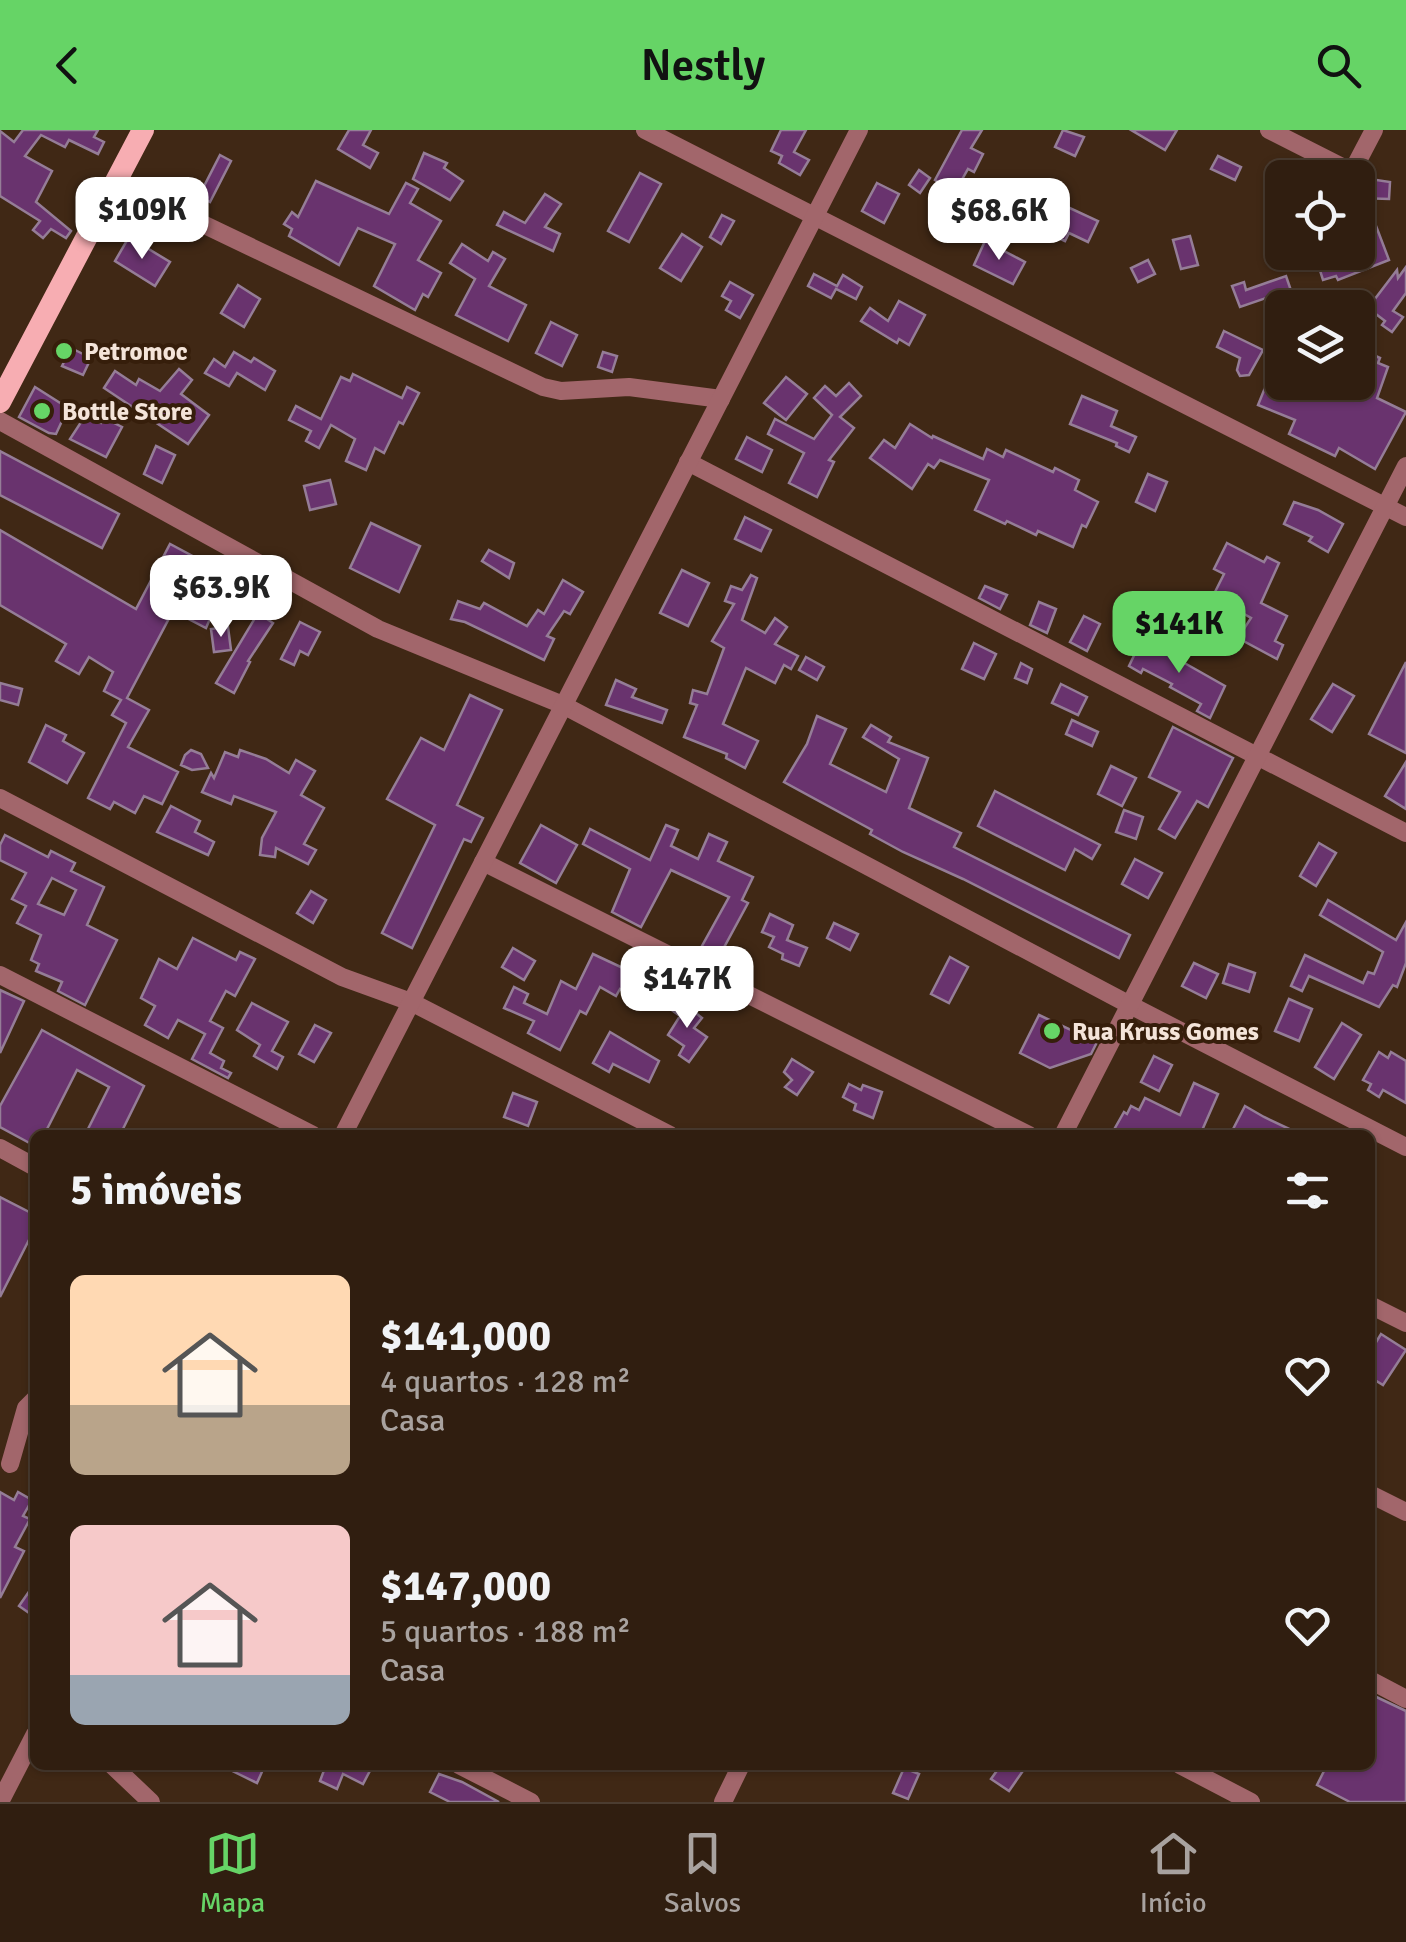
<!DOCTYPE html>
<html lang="pt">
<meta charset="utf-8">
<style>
:root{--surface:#301e10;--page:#3c2b1e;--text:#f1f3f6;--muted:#a8a29f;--line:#4b3c30;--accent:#66d466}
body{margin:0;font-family:Signika,sans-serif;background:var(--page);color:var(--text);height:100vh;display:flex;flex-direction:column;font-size:38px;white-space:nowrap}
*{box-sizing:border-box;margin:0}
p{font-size:32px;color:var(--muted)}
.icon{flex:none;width:55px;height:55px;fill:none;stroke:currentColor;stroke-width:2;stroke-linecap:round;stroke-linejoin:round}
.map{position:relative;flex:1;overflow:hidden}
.sheet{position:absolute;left:30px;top:1000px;width:1345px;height:640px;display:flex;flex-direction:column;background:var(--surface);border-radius:15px;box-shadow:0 2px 8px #0004,0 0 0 2px var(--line)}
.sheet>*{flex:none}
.buttons{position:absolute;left:1265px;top:30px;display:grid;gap:20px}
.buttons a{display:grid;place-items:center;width:110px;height:110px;border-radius:15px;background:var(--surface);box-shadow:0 2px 8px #0004,0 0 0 2px var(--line);font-size:50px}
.price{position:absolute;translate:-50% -85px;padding:0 22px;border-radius:20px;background:#fff;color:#222;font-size:32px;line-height:65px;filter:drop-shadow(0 2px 5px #0008)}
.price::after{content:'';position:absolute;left:50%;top:60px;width:30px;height:22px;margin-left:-15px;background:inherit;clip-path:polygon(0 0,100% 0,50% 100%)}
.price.current{background:var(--accent);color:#111}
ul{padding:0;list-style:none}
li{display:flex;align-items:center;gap:30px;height:250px;padding:0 40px}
li span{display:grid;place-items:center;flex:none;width:280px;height:200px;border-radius:15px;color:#555}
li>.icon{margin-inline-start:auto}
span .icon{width:120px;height:120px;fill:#fffc;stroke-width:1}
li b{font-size:42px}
h2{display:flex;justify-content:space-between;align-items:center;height:120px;padding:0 40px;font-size:42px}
header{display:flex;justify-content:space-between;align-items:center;height:130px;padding:0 40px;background:var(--accent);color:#111;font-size:45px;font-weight:600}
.dock{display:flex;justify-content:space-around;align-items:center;height:140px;border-top:2px solid var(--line);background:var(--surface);font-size:28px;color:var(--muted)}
.dock a{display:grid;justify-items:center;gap:5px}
.dock .current{color:var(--accent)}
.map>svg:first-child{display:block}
</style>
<header><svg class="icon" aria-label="back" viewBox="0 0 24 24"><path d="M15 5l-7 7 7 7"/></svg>Nestly<svg class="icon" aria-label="search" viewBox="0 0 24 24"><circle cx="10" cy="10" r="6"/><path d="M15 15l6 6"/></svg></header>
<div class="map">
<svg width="1406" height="1672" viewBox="0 0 1406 1672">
<rect width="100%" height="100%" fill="#402815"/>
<!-- building -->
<g fill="#69336e" stroke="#957d97" stroke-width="2.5" fill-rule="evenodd">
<path d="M23,0H98L94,7L104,12L98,24L69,10L65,17L41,5L25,26L52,41L36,72L71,101L66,108L51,99L43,108L33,100L40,91L0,66V1L14,12Z"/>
<path d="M349,0H371L363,15L378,23L370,38L338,19Z"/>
<path d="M781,0H806L794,22L809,30L800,45L779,33L782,26L771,21Z"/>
<path d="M962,0H982L971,18L983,24L974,42L968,39L955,62L935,50Z"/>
<path d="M1063,0L1084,7L1075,26L1055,17Z"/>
<path d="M1131,0H1177L1165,20Z"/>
<path d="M424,23L447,33L444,38L463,51L450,70L413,49Z"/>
<path d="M220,25L231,31L210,72L199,66Z"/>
<path d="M1218,26L1241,37L1235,50L1211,39Z"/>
<path d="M919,40L930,48L920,63L909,55Z"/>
<path d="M640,43L661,54L629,112L608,101Z"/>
<path d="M1363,48L1390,52L1389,69L1358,68V53Z"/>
<path d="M316,51L389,84L406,53L418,59L410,73L441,91L418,130L441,143L428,167L423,164L415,180L374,156L395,114L358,98L339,135L289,106L292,99L284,94L292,82L298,87Z"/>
<path d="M877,53L899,64L884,93L862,81Z"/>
<path d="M545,64L561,74L545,97L560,104L553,121L497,95L504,82L525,93Z"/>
<path d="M1061,74L1098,91L1088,112L1069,103L1065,111L1047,103Z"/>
<path d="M722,85L734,91L721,114L710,107Z"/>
<path d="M1373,88L1389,130L1338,150L1336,146L1323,150L1317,131L1345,122H1358V95Z"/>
<path d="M682,104L702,117L681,151L660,138Z"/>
<path d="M1190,106L1198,135L1181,139L1173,110Z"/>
<path d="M129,107L170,132L155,156L115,131Z"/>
<path d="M985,111L1025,132L1013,154L974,135Z"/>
<path d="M462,114L488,131L493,122L505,129L489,156L526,175L508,211L456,185L475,149L450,133Z"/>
<path d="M1148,130L1155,144L1138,152L1131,138Z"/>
<path d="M1406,137V163L1393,181L1403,187L1392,202L1382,195L1385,191L1368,178L1397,140L1398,148Z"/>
<path d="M814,144L837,156L843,145L862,157L856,169L836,159L831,168L808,156Z"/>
<path d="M1286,146L1297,178H1282L1278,164L1240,177L1232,156L1244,152L1246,160Z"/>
<path d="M730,152L753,165L740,188L726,180L731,171L722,166Z"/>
<path d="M238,155L260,169L244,197L221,183Z"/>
<path d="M899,171L925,185L909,215L899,209L897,213L861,191L870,178L888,191Z"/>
<path d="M551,192L577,205L562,236L536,223Z"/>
<path d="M1224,201L1263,220L1249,245L1240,246L1237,240L1240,228L1217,217Z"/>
<path d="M71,218L91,228L83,245L62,236Z"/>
<path d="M234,222L251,232L254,228L275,241L265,260L237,243L229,256L205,243L214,229L225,237Z"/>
<path d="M603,222L617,226L612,242L598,237Z"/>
<path d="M1367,222L1380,228L1378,233L1388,237L1377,268L1406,282L1375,339L1339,318L1335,326L1289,304L1295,290L1258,275L1269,248L1307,264L1313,252H1324L1358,268V243Z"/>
<path d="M179,239L192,250L181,264L209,285L188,314L104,258L115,241L136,255L139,249L160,261Z"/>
<path d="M353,244L402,268L407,257L419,263L403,294L399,292L384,323L375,318L366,340L346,331L355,309L331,295L319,318L306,311L311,301L289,290L296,276L321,289L341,247L350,251Z"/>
<path d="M786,247L807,264L786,290L764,273Z"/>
<path d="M849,253L861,266L840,287L854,298L829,330L834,332L817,367L789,353L804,323L768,304L775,289L814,309L832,285L814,268L825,256L836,266Z"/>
<path d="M35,257L68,278L56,304L49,303L19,287Z"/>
<path d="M1082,266L1117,281L1111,296L1136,307L1129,322L1116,316L1117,313L1070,294Z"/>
<path d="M85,286L101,293L104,288L122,297L106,327L70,309Z"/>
<path d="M910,294L932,308L933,306L983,329L987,319L1003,327L1006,320L1053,342L1055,338L1079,350L1075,360L1098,372L1086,397L1082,395L1073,417L1038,401L1036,405L1007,391L1005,394L975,380L989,350L940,330L934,338L928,334L912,359L870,328L884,310L895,318Z"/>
<path d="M747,307L772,320L762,342L736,329Z"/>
<path d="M156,316L175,325L162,353L144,344Z"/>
<path d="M0,321L119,384L102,418L0,365Z"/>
<path d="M1148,344L1167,352L1155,381L1136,372Z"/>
<path d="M330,350L336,374L310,380L304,356Z"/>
<path d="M1294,372L1318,380L1343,394L1328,422L1309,411L1312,407L1284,394Z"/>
<path d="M745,387L771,400L761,421L735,409Z"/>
<path d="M371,393L420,416L399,462L350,438Z"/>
<path d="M0,400L136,479L170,414L200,430L195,440L225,454L206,498L173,481L127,568L149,580L128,617L178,642L162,674L144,666L135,683L114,672L110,679L88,668L126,593L112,585L121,570L104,561L113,542L89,527L79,544L56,531L66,514L0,475Z"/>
<path d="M1227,413L1264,432L1267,427L1279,433L1261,473L1287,486L1275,511L1283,515L1277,529L1238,508L1251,488L1213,466L1224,444L1214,439Z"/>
<path d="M489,420L514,433L509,448L482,431Z"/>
<path d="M682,440L709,453L688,496L660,483Z"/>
<path d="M751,445L757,448L742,490L765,503L775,488L787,497L775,514L798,526L791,539L784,535L775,553L746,538L723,594L758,611L745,638L726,628L727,624L684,607L697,575L690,573L693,560L707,564L724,518L712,511L734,474L725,471L731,456L742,460Z"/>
<path d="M563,450L583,462L570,484L564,481L547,506L554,509L544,530L465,492L451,489L458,471L480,479L484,473L527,496L538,480L544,484Z"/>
<path d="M985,456L1007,465L1000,479L979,468Z"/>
<path d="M1039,472L1056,479L1047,503L1030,495Z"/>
<path d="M258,483L273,493L248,531L250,532L234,563L216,553Z"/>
<path d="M1084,486L1100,494L1087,521L1070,512Z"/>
<path d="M300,492L320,502L308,525L300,521L294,535L281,529Z"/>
<path d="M228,497L231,520L214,522L211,499Z"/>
<path d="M1142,509L1225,556L1210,588L1197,581L1201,574L1170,557L1172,554L1143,539L1141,543L1129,536Z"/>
<path d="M974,513L996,524L984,549L962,539Z"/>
<path d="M806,527L824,537L817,550L799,540Z"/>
<path d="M1406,532V623L1369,604Z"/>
<path d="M1021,533L1032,539L1027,553L1015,548Z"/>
<path d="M616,550L636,559L632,567L667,580L662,593L606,575Z"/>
<path d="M0,553L22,559L18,575L0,570Z"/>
<path d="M1061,554L1087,567L1078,585L1052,573Z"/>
<path d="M1333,554L1354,566L1332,602L1311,589Z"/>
<path d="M470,565L502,580L457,675L483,688L471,712L464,709L412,818L382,803L435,695L387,669L421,608L444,620Z"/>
<path d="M817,586L846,599L830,634L886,662L899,629L863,607L871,595L891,607L888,612L928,628L909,678L961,703L954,717L1130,805L1119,828L963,749L903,722L870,704L872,700L784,652L807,614Z"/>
<path d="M1072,590L1098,602L1092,616L1066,604Z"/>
<path d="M46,595L66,605L63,611L84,623L67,653L29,632Z"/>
<path d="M1173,597L1233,628L1208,677L1197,671L1175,708L1159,699L1180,662L1149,647Z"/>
<path d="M191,620L201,624L208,638L192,640L181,635L185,625Z"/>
<path d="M240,620L266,629L289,643L296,630L315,641L301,665L324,678L304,714L316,720L308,734L276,718L275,727L260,725L262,708L276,682L234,666L231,674L202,662L211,643L214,648L225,622L238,627Z"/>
<path d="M1406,632V679L1385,666Z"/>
<path d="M1111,636L1136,648L1122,676L1098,664Z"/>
<path d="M995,661L1100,715L1092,729L1075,719L1065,740L978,696Z"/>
<path d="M171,676L200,691L195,702L214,712L208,725L157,702Z"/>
<path d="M1124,680L1143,687L1136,709L1116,702Z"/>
<path d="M541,695L577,715L556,753L520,733Z"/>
<path d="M666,695L678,700L671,716L698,729L709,704L727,712L718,731L753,747L742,770L748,773L715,834L697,825L729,767L671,740L641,797L612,782L630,739L583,714L590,699L650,730Z"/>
<path d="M5,705L48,727L51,721L75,733L71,741L104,757L87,795L117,810L85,875L58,861L62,852L36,841L39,834L31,830L41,805L17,793L26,776L12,769L26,743L0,730V715ZM52,748L76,760L64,785L38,774Z"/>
<path d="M1319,713L1336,723L1316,756L1300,746Z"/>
<path d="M1135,729L1162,743L1148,768L1122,754Z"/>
<path d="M311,761L326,770L313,793L297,783Z"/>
<path d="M1328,770L1396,810L1406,792V833L1397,857L1393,855L1379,877L1309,846L1302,861L1291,856L1305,825L1363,853L1368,842L1374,844L1383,822L1320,785Z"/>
<path d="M770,784L793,795L787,810L807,818L799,836L782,829L783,824L769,817L774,807L762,802Z"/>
<path d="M834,793L858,804L850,820L827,808Z"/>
<path d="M193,808L236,830L240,822L255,829L235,866L226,861L210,891L223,898L210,923L224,931L221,938L231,943L228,948L192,929L205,904L178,890L168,908L145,895L155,876L141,868L159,829L177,839Z"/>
<path d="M513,818L535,831L524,850L502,837Z"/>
<path d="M634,822L646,828L630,865L620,859L616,866L600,857L586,884L580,881L560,920L528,903L534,891L504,878L514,857L528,864L524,873L547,884L561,851L576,859L593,824L625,839Z"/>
<path d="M950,827L968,837L949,873L931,864Z"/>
<path d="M1194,833L1218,844L1206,868L1182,856Z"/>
<path d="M1229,834L1255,843L1249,862L1223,853Z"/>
<path d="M682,846L697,853L689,865L675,856Z"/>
<path d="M0,860L24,871L0,923Z"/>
<path d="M1289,869L1312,879L1299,911L1275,901Z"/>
<path d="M681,871L702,888L694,898L707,907L689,932L679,925L684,916L668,905L680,886L673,881Z"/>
<path d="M252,873L288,892L272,921L283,927L277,939L254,926L260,915L237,900Z"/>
<path d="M1039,885L1097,912L1091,924L1050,938L1020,923Z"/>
<path d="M1342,893L1361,905L1334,949L1315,937Z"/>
<path d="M315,895L331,903L314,932L299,924Z"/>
<path d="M42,900L144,956L120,1005H85L109,957L77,940L44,1005H35V1016L0,997V976Z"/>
<path d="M610,902L659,931L649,952L613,934L609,942L593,933Z"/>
<path d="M1379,922L1388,928L1391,922L1406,931V973L1383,960L1379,967L1368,960L1371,954L1363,950Z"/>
<path d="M1154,926L1172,935L1159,961L1141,952Z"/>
<path d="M792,929L813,942L797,965L785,957L792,950L784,942Z"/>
<path d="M1194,953L1218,964L1200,1005H1111L1124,982L1127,984L1131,976L1139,980L1145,968L1180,985Z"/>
<path d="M849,954L861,960L863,955L882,962L873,988L854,980L856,974L843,967Z"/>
<path d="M513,963L537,972L528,996L504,987Z"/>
<path d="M1245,976L1264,987L1302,1005H1230Z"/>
<path d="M0,1067L35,1085V1098L0,1167Z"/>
<path d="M1381,1204L1406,1220L1383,1255L1370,1247V1222Z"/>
<path d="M0,1362L14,1370L18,1362L32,1370L23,1386L30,1389L15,1417L24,1421L0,1468Z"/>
<path d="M35,1453V1487L19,1476Z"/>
<path d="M1370,1564L1406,1581V1672H1350L1317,1655L1327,1635H1370Z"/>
<path d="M220,1635H265L257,1653Z"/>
<path d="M326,1635H373L363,1654L343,1644L337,1659L320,1651Z"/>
<path d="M1001,1635H1027L1009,1661L991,1649Z"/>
<path d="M904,1638L919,1644L908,1669L893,1663Z"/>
<path d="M439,1644L462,1652L499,1672H450L430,1662Z"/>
</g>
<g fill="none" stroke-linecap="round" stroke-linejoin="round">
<!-- minor -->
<g stroke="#a2666b" stroke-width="18">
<path d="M645,0L1406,387"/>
<path d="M1269,0L1352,42L1374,0"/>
<path d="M117,53L543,257L561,261L629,257L721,269"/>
<path d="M0,291L378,499L563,575L1130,875L1406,1017"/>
<path d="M688,332L1406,703"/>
<path d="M0,668L342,847L411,872L670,1005"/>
<path d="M483,732L1029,1005"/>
<path d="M0,845L313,1005"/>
<path d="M343,1005L859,0"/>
<path d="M1063,1005L1406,336"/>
<path d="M0,1018L35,1037"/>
<path d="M1370,1175L1406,1193"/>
<path d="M10,1334L26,1278L35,1269"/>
<path d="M1370,1364L1406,1382"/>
<path d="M1370,1550L1406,1569"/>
<path d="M112,1635L151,1672"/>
<path d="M459,1635L531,1672"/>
<path d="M1180,1635L1251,1672"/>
<path d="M0,1672L35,1604"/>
<path d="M723,1672L741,1635"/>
</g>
<!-- major -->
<path stroke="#f7adb2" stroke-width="22" d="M0,272L143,0"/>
</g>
<!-- markers -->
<g fill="#66d466" stroke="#361e0b" stroke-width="4">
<circle cx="64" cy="221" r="10"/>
<circle cx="42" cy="281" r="10"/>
<circle cx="1052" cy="901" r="10"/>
</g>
<g text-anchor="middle" stroke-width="8" stroke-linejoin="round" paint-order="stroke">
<!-- poi labels -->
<g font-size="25" font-weight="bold" fill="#f4e4d9" stroke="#361e0b" text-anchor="start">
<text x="84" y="230">Petromoc</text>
<text x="62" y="290">Bottle Store</text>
<text x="1072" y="910">Rua Kruss Gomes</text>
</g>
</g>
</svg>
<div class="buttons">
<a><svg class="icon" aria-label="locate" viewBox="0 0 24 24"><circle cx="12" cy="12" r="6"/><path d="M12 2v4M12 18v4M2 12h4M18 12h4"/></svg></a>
<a><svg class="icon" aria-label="layers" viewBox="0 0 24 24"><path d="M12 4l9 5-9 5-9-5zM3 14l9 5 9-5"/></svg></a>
</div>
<b class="price" style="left:142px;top:132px">$109K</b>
<b class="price" style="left:999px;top:133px">$68.6K</b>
<b class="price" style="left:221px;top:510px">$63.9K</b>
<b class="price current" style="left:1179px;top:546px">$141K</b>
<b class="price" style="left:687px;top:901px">$147K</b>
<section class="sheet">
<h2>5 imóveis<svg class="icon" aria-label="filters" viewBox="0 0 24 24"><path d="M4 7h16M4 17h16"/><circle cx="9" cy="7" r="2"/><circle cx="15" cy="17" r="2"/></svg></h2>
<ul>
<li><span style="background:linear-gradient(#ffd9b3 65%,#b9a48a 0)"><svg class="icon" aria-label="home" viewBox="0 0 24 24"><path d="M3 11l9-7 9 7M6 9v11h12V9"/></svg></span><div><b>$141,000</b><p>4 quartos · 128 m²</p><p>Casa</p></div><svg class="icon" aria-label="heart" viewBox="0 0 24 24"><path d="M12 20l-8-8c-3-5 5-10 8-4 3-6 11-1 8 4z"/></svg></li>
<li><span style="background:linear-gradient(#f6c9c9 75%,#9aa5b1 0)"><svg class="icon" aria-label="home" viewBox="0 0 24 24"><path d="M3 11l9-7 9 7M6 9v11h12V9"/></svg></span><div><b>$147,000</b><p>5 quartos · 188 m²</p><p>Casa</p></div><svg class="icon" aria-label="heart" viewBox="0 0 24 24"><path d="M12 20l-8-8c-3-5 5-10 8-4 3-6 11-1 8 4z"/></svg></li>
</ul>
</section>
</div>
<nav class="dock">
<a class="current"><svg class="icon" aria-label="map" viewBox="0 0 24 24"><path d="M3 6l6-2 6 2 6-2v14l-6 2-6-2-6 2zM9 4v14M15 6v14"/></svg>Mapa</a>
<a><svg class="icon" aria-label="saved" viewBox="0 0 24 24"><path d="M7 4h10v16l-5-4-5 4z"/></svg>Salvos</a>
<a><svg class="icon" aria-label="home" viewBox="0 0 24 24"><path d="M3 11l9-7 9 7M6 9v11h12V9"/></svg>Início</a>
</nav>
